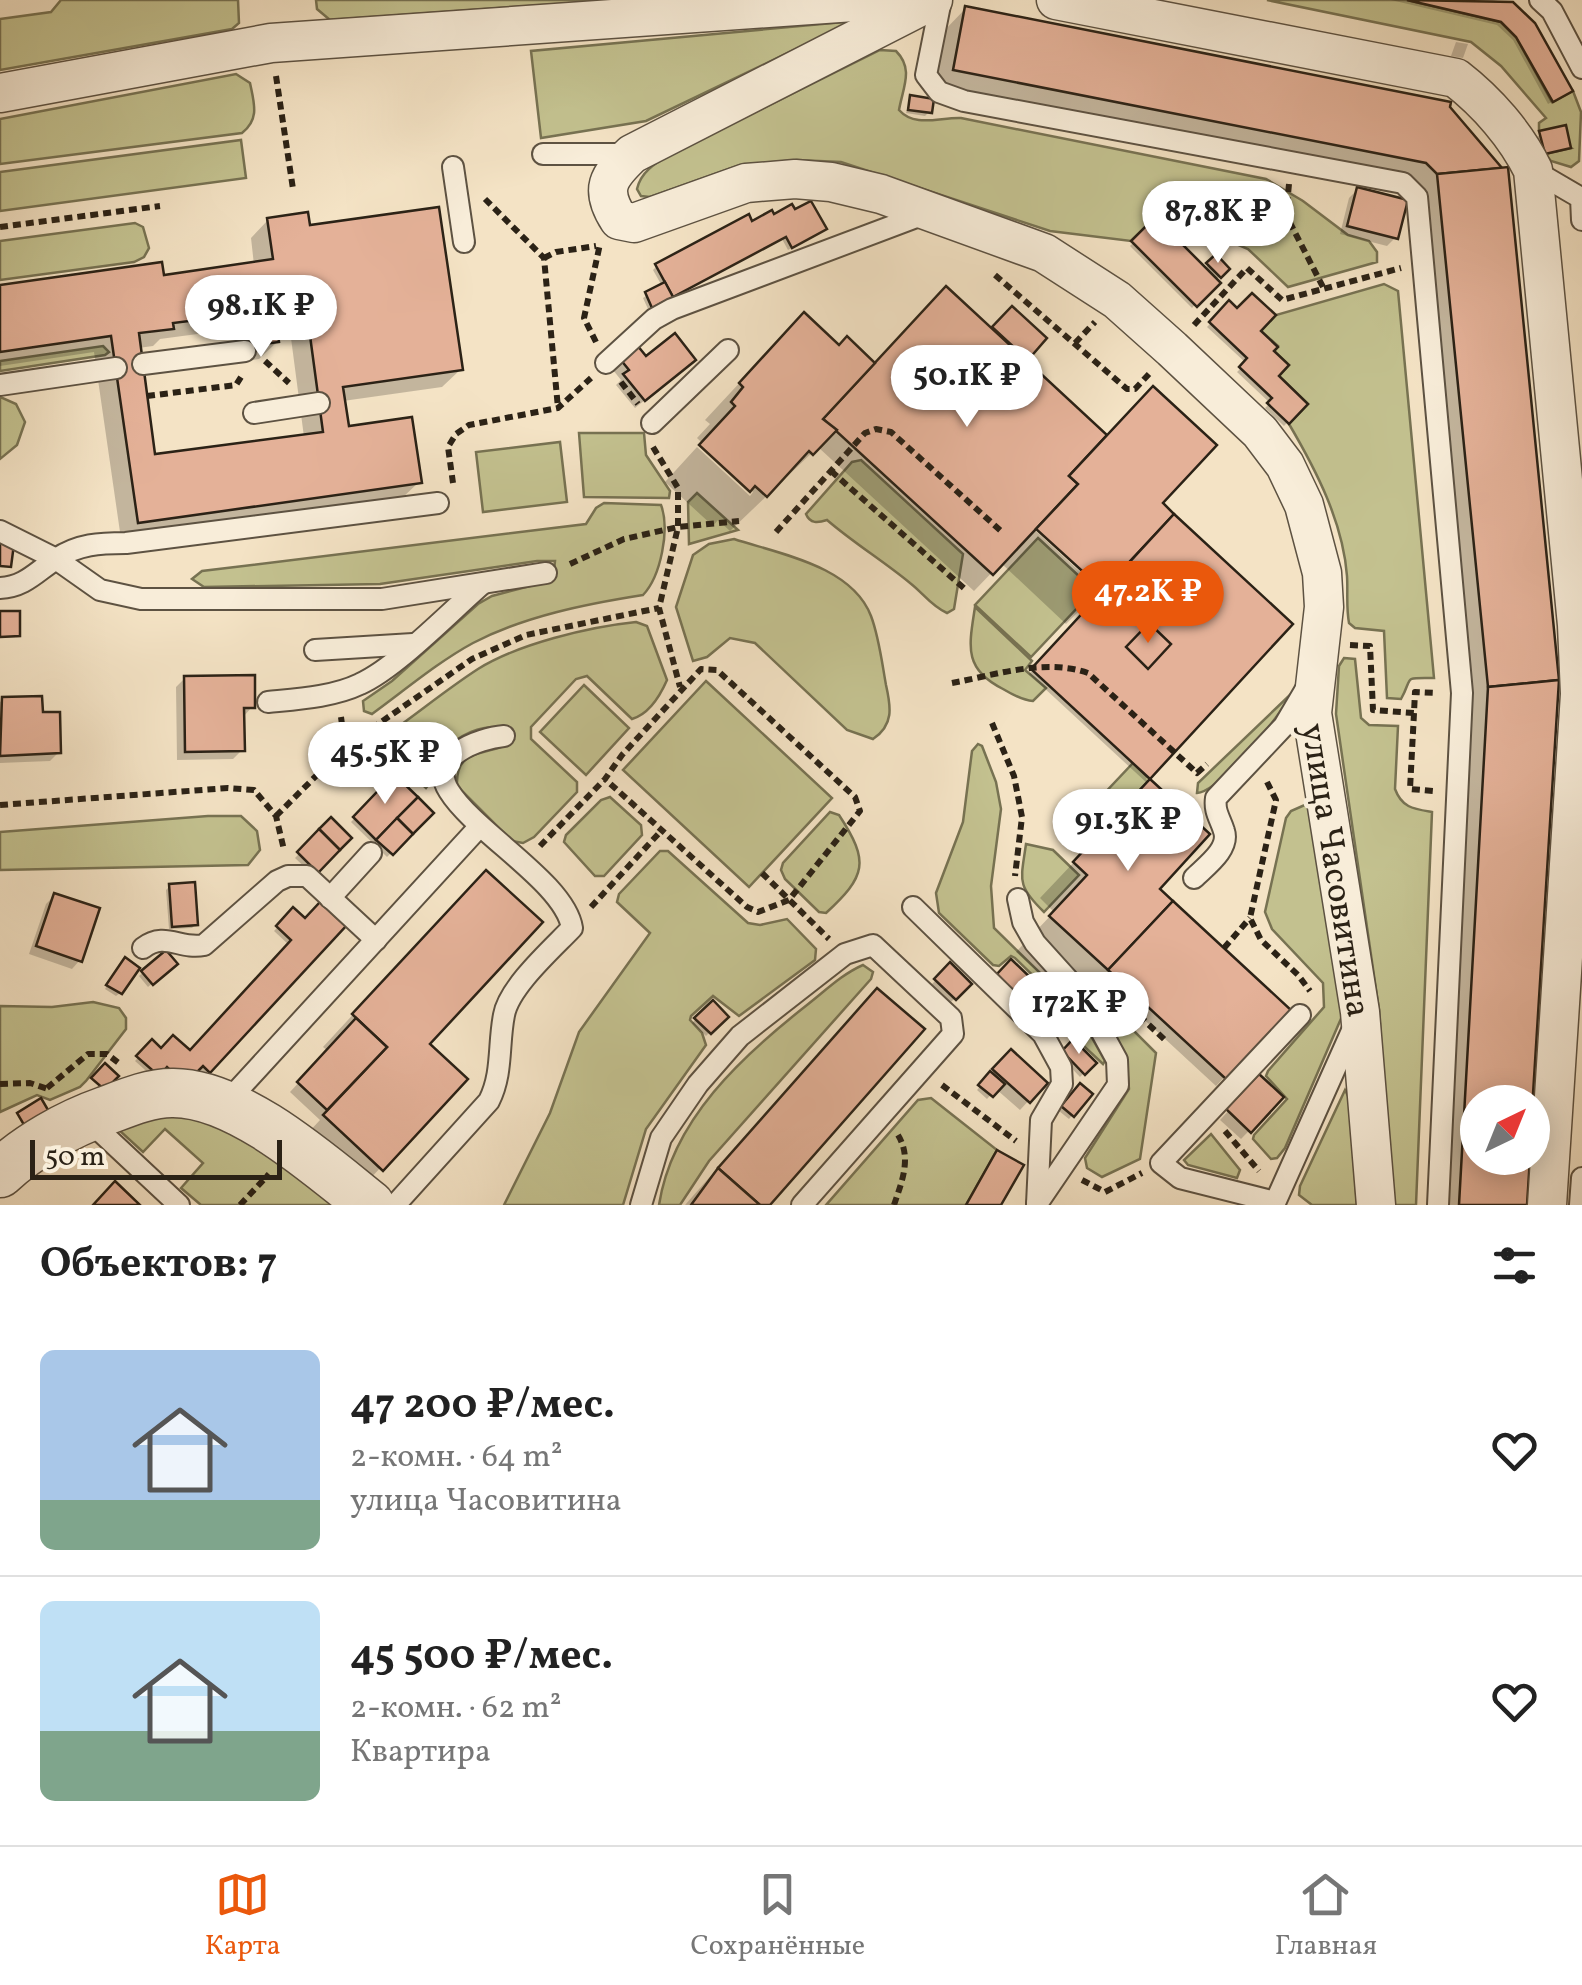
<!DOCTYPE html>
<html lang="ru">
<meta charset="utf-8">
<style>
:root{--surface:#fff;--page:#f6f6f6;--text:#222;--muted:#767676;--line:#e0e0e0;--accent:#ea580c}
body{margin:0;font-family:Vollkorn,serif;background:var(--page);color:var(--text);height:100vh;display:flex;flex-direction:column;font-size:38px;white-space:nowrap}
*{box-sizing:border-box;margin:0}
p{font-size:32px;color:var(--muted)}
.icon{flex:none;width:55px;height:55px;fill:none;stroke:currentColor;stroke-width:2;stroke-linecap:round;stroke-linejoin:round}
.map{position:relative;height:1205px;overflow:hidden}
.side{display:flex;flex-direction:column;background:var(--surface);flex:1}
.side>*{flex:none}
.needle{width:65px;rotate:43deg}
.tools{position:absolute;left:1460px;top:1085px;display:grid;gap:20px}
.tools a{display:grid;place-items:center;width:90px;height:90px;border-radius:50%;background:var(--surface);box-shadow:0 5px 25px #0003;font-size:50px}
.scale{position:absolute;left:30px;bottom:25px;width:252px;box-sizing:border-box;padding-left:10px;border:5px solid #2b2216;border-top:0;font-size:28px;line-height:35px;white-space:nowrap;color:#2b2216;-webkit-text-stroke:8px #f8edd9;paint-order:stroke}
.price{position:absolute;translate:-50% -85px;padding:0 22px;border-radius:35px;background:#fff;color:#222;font-size:32px;line-height:65px;filter:drop-shadow(0 2px 5px #0008)}
.price::after{content:'';position:absolute;left:50%;top:60px;width:30px;height:22px;margin-left:-15px;background:inherit;clip-path:polygon(0 0,100% 0,50% 100%)}
.price.on{background:var(--accent);color:#fff}
ul{padding:0;list-style:none}
li{display:flex;align-items:center;gap:30px;height:250px;padding:0 40px}
li+li{border-top:2px solid var(--line)}
li span{display:grid;place-items:center;flex:none;width:280px;height:200px;border-radius:15px;color:#555}
li>.icon{margin-inline-start:auto}
span .icon{width:120px;height:120px;fill:#fffc;stroke-width:1}
li b{font-size:42px}
h2{display:flex;justify-content:space-between;align-items:center;height:120px;padding:0 40px;font-size:42px}
.menu{display:flex;justify-content:space-around;align-items:center;height:140px;border-top:2px solid var(--line);background:var(--surface);font-size:28px;color:var(--muted)}
.menu a{display:grid;justify-items:center;gap:5px}
.menu .on{color:var(--accent)}
.map>svg:first-child{display:block}
</style>
<div class="map">
<svg width="1582" height="1205" viewBox="0 0 1582 1205">
<rect width="100%" height="100%" fill="#f4e3c5"/>
<filter id="stains"><feTurbulence type="fractalNoise" baseFrequency=".002" numOctaves="4"/><feColorMatrix values="0 0 0 0 .2 0 0 0 0 .09 0 0 0 0 .02 0 0 0 .5 -.17"/></filter>
<radialGradient id="worn" r=".72"><stop offset=".6" stop-color="#630" stop-opacity="0"/><stop offset="1" stop-color="#630" stop-opacity=".3"/></radialGradient>
<!-- green -->
<g fill="#c3c18f" stroke="#777252" stroke-width="2.5">
<path d="M61,0H238L239,23L232,29L0,70V19L51,12Z"/>
<path d="M316,0H613L330,20L317,9Z"/>
<path d="M1267,0H1407L1501,22L1516,37L1552,102L1573,91L1581,112L1579,161L1571,167L1551,161L1545,154L1571,148L1539,131V123L1546,118L1501,66L1471,42Z"/>
<path d="M844,22V26L646,121L541,138L531,51Z"/>
<path d="M880,50L896,51C914,69 903,87 899,110C915,128 940,117 961,118L1266,179L1303,201L1348,235L1369,241L1377,252V262L1288,287L1248,249L1162,212L1131,241L1050,231L841,162L797,160L740,165L650,197L641,196L637,189C641,171 656,163 671,154Z"/>
<path d="M236,74L250,83C254,103 260,119 242,133L0,164V119Z"/>
<path d="M241,140L246,178L0,211V172Z"/>
<path d="M135,223L143,227L149,248L144,257L134,262L0,280V241Z"/>
<path d="M1384,284L1398,291L1434,678C1401,678 1414,676 1401,699L1387,698L1384,631L1355,628L1349,623C1346,607 1348,592 1347,576C1343,522 1316,470 1289,424L1308,404L1279,376L1289,365L1274,351L1278,346L1261,331L1276,315Z"/>
<path d="M103,346L109,352L105,355L0,371V361Z"/>
<path d="M0,397L16,404L25,422L17,445L0,459Z"/>
<path d="M579,433H644L646,455L670,491L669,498L584,497Z"/>
<path d="M560,442L567,502L483,512L476,452Z"/>
<path d="M861,460L963,554L954,609L947,613C932,607 922,592 910,583C882,560 855,544 827,520C818,523 810,524 806,514L852,462Z"/>
<path d="M697,493L738,530L689,544L688,502Z"/>
<path d="M604,503L661,505C670,529 661,576 643,595C586,604 525,616 473,643C438,662 405,690 372,714L364,711L363,701L392,681L478,604L492,596L553,580L555,561H537L380,584L204,587L192,579L202,571L586,524L596,508Z"/>
<path d="M1038,538L1094,590L1031,657L975,605Z"/>
<path d="M734,539C780,554 852,566 871,616C879,637 882,663 886,685C891,707 894,725 873,739L847,730L755,643L730,638L707,657L693,661L676,607L693,555L709,544Z"/>
<path d="M975,607L1032,661L1025,670L1046,688L1033,701C1022,700 1013,695 1003,689C963,669 969,646 975,607Z"/>
<path d="M636,622L647,626L667,680C660,696 649,714 632,719L587,676L576,679L531,727V739L577,782V792L534,837L523,843L512,841L457,786C455,742 494,759 514,739L512,729C484,722 455,734 439,758C432,768 434,779 426,788C408,773 384,759 388,734C418,713 447,689 478,669C518,644 588,627 636,622Z"/>
<path d="M1344,658L1355,659L1361,718L1369,725L1398,726L1395,789C1402,808 1414,809 1432,812L1416,1205H1392L1379,1010L1336,714L1339,666Z"/>
<path d="M706,681L832,798L749,887L623,770Z"/>
<path d="M584,685L629,728L586,775L540,732Z"/>
<path d="M1291,694C1281,716 1219,792 1197,793L1198,783Z"/>
<path d="M978,744L982,746L996,782L1001,809L991,886L994,928L1074,1006L1105,1061L1103,1064L1073,1036L1057,999L1015,958L1011,956L999,966L993,965L939,913L936,893L963,822L972,751Z"/>
<path d="M1133,763L1150,779L1101,831L1084,815Z"/>
<path d="M610,797L641,825L642,835L604,876H595L564,842L566,835L601,800Z"/>
<path d="M1307,804L1318,832L1343,1014L1285,1148L1277,1158L1271,1159L1253,1139L1254,1135L1287,1099L1266,1076L1268,1071L1324,1007L1323,983L1272,929L1265,912L1286,818L1291,811Z"/>
<path d="M830,812L839,815C870,862 866,876 826,913L819,912L785,879L781,870L783,863Z"/>
<path d="M208,816H241L257,831L260,850L248,865L0,870V832Z"/>
<path d="M1026,844L1053,850L1079,875L1044,912C1016,885 1021,880 1026,844Z"/>
<path d="M660,851H668L748,923L760,925L787,919L816,949L815,960L739,1016L713,996L691,1016L690,1020L702,1033L706,1045L646,1129L623,1205H504L550,1113L579,1032L650,933L617,902L619,894Z"/>
<path d="M863,965L873,972L871,979L709,1161L680,1205H659C672,1120 742,1056 807,1005C824,992 842,974 863,965Z"/>
<path d="M1102,999L1156,1053L1140,1159L1102,1177L1087,1168L1085,1158L1129,1089L1126,1056L1100,1008Z"/>
<path d="M93,1002L119,1008L126,1018V1029L86,1081L80,1087L50,1100L37,1095L0,1112V1006L52,1007Z"/>
<path d="M1345,1090L1349,1098L1357,1205H1312L1299,1195L1300,1186Z"/>
<path d="M931,1098L997,1150L966,1205H826L918,1100Z"/>
<path d="M147,1112L216,1116L344,1205H201L181,1188L203,1163L165,1129L143,1152L120,1131Z"/>
<path d="M1211,1134L1240,1170L1237,1178L1188,1165L1184,1160Z"/>
</g>
<!-- shadow -->
<g fill="#0003" fill-rule="evenodd">
<path d="M1391,0H1493L1512,4L1566,95L1548,104L1513,40L1497,25Z"/>
<path d="M966,8L1448,104L1556,680L1531,1102H1478V1158H1528L1525,1205H1437L1465,713L1413,199L1401,187L930,94L942,33Z"/>
<path d="M1456,42L1468,44L1463,58L1451,56Z"/>
<path d="M911,98L929,112L925,116L906,113Z"/>
<path d="M1541,134L1568,147L1541,156L1537,137Z"/>
<path d="M1358,189L1396,237L1387,246L1340,234L1349,198Z"/>
<path d="M268,220L308,227L460,370L442,387L343,401L347,429L419,482L401,499L121,539L94,352L0,366V288L162,278L254,265L251,238ZM289,323L304,437L153,456L138,348L153,346L160,339L235,329L239,362L259,359L277,342L275,325Z"/>
<path d="M1155,221L1204,269L1216,258L1226,269L1192,308L1130,246Z"/>
<path d="M751,224L820,232L788,250L782,239L648,309L643,298L662,286L653,270L657,266Z"/>
<path d="M1229,304L1258,331L1271,351L1276,377L1305,404L1284,426L1265,408L1270,403L1237,372L1246,363L1207,327Z"/>
<path d="M1012,309L1044,339L1023,361L1106,437L1159,504L1290,624L1146,779L1207,834L1156,889L1287,1010L1216,1086L1098,977L1072,1004L1016,952L1054,912L1040,898L1148,784L1029,674L1104,594V588L1029,518L1026,522L1100,590L1066,624L1001,563L974,591L818,447L730,531L718,520L713,526L665,482L697,447L750,496L753,492L697,438L710,424L705,420L769,351L839,348L874,365L991,331Z"/>
<path d="M646,360L684,368L635,408L616,385L621,380L613,370L622,361Z"/>
<path d="M185,678L252,707L244,716L242,750L233,759L177,760L176,687Z"/>
<path d="M3,700L40,714L59,752L50,761L0,763V702Z"/>
<path d="M394,778L431,813L387,857L351,822Z"/>
<path d="M331,821L313,875L295,858Z"/>
<path d="M170,886L196,924L192,928L169,929L166,890Z"/>
<path d="M54,896L80,960L72,969L29,954L46,904Z"/>
<path d="M455,904L426,1044L464,1079L350,1200L294,1148L320,1120L290,1092L328,1051L323,1047Z"/>
<path d="M293,911L305,922L342,926L205,1075L197,1068L154,1078L135,1061L152,1043L161,1051L190,1053L289,945L274,931Z"/>
<path d="M165,953L174,964L148,987L139,976Z"/>
<path d="M121,964L120,993L116,996L105,989Z"/>
<path d="M950,966L969,984L951,1002L932,984Z"/>
<path d="M877,991L766,1205H685L846,1022Z"/>
<path d="M712,1004L725,1017L706,1036L692,1023Z"/>
<path d="M1073,1043L1094,1063L1080,1077L1060,1056Z"/>
<path d="M1002,1061L1045,1083L1020,1110L996,1089L987,1099L977,1090Z"/>
<path d="M1259,1078L1281,1098L1241,1139L1220,1120Z"/>
<path d="M1080,1087L1090,1095L1069,1119L1059,1111Z"/>
</g>
<!-- building -->
<g fill="#e4b198" stroke="#2b2216" stroke-width="2.5" fill-rule="evenodd">
<path d="M1407,0L1513,2L1535,23L1573,91L1553,102L1516,37L1501,22Z"/>
<path d="M965,6L1451,102L1450,107L1502,168L1437,174L1426,163L953,70Z"/>
<path d="M910,95L934,99L932,113L908,110Z"/>
<path d="M1566,125L1571,148L1545,154L1539,131Z"/>
<path d="M1508,167L1559,680L1488,687L1437,174Z"/>
<path d="M1357,187L1408,200L1398,239L1347,226Z"/>
<path d="M811,201L827,229L792,248L786,237L673,297L655,264L749,214L752,221L772,210L774,214L792,204L795,209Z"/>
<path d="M439,207L463,370L343,387L349,426L412,417L422,483L138,523L111,336L0,352V285L162,262L164,275L273,259L267,218L308,212L310,225ZM306,306L323,432L155,454L139,333L174,329L173,323L252,313L256,345L279,342L275,310Z"/>
<path d="M1155,217L1221,283L1197,307L1131,241Z"/>
<path d="M1216,254L1230,269L1221,278L1206,263Z"/>
<path d="M665,282L673,297L652,308L645,292Z"/>
<path d="M946,286L1107,435L1069,476L1078,484L993,575L823,419Z"/>
<path d="M1252,293L1276,315L1261,331L1278,347L1274,351L1289,365L1279,376L1308,404L1289,424L1267,403L1272,398L1239,367L1247,358L1209,322L1229,300L1237,308Z"/>
<path d="M1012,306L1047,338L1028,360L992,327Z"/>
<path d="M804,312L839,345L847,336L875,363L823,419L837,430L813,455L809,451L767,497L755,486L750,492L699,445L735,406L731,402L743,387L739,383Z"/>
<path d="M675,333L696,360L645,401L623,374L629,370L620,359L637,345L646,356Z"/>
<path d="M1153,386L1217,445L1163,503L1174,514L1103,590L1036,529L1078,484L1069,476Z"/>
<path d="M1174,514L1293,624L1150,779L1031,669Z"/>
<path d="M0,543L14,544L11,567L0,566Z"/>
<path d="M0,611H20V636L0,637Z"/>
<path d="M1149,623L1171,644L1148,669L1126,647Z"/>
<path d="M255,675V708H244L245,751L185,752L184,676Z"/>
<path d="M1559,680L1532,1110V1102H1478V1158H1530L1527,1205H1459L1488,687Z"/>
<path d="M42,696L43,712H60L61,753L0,756L2,697Z"/>
<path d="M394,774L418,797L376,840L353,817Z"/>
<path d="M1150,779L1210,834L1160,889L1173,901L1108,970L1049,916L1087,875L1073,862Z"/>
<path d="M418,797L434,813L413,834L397,818Z"/>
<path d="M331,817L352,838L340,850L319,829Z"/>
<path d="M397,818L413,834L393,855L376,840Z"/>
<path d="M319,829L340,850L318,873L297,852Z"/>
<path d="M486,870L543,922L430,1044L468,1079L383,1171L323,1115L387,1047L352,1014Z"/>
<path d="M195,882L198,925L172,927L169,884Z"/>
<path d="M54,893L100,908L82,962L36,946Z"/>
<path d="M1173,901L1291,1010L1227,1080L1108,970Z"/>
<path d="M320,902L346,926L210,1073L203,1066L185,1084L167,1067L159,1076L136,1056L152,1039L161,1048L173,1035L190,1050L291,940L276,926L293,907L305,918Z"/>
<path d="M166,950L178,964L153,985L141,971Z"/>
<path d="M125,957L140,968L122,994L106,985Z"/>
<path d="M1011,959L1034,981L1019,997L997,974Z"/>
<path d="M950,962L972,984L956,1000L934,979Z"/>
<path d="M1034,981L1056,1003L1041,1018L1019,997Z"/>
<path d="M877,988L925,1029L770,1205H760L718,1168Z"/>
<path d="M713,1000L729,1017L711,1034L694,1018Z"/>
<path d="M356,1018L387,1047L327,1110L297,1082Z"/>
<path d="M1073,1039L1097,1063L1085,1075L1062,1051Z"/>
<path d="M1011,1049L1048,1083L1030,1103L992,1069Z"/>
<path d="M105,1063L119,1076L105,1090L91,1078Z"/>
<path d="M990,1071L1005,1084L993,1097L978,1085Z"/>
<path d="M1259,1074L1284,1097L1251,1133L1226,1109Z"/>
<path d="M1080,1083L1093,1094L1074,1117L1061,1106Z"/>
<path d="M41,1098L51,1115L27,1130L17,1113Z"/>
<path d="M997,1150L1024,1165L1001,1205H966Z"/>
<path d="M718,1168L760,1205H691Z"/>
<path d="M115,1181L140,1205H93Z"/>
</g>
<g fill="none" stroke-linecap="round" stroke-linejoin="round">
<!-- service casing -->
<g stroke="#5d5242" stroke-width="24">
<g id="service">
<path d="M941,0L926,75L939,92L964,101L1403,183L1417,197L1462,693L1438,1205"/>
<path d="M1540,0L1552,11L1582,68"/>
<path d="M543,154H631"/>
<path d="M453,167L464,242"/>
<path d="M1533,170L1581,198L1582,220"/>
<path d="M606,363L654,319L672,309L927,213"/>
<path d="M143,364L245,351"/>
<path d="M0,385L116,368"/>
<path d="M254,413L319,403"/>
<path d="M652,423L728,350"/>
<path d="M0,531L56,559L100,590L141,599H382L546,573"/>
<path d="M0,588C25,587 37,571 56,559C78,544 100,543 126,543L438,503"/>
<path d="M315,650L413,644"/>
<path d="M268,702C298,699 333,697 360,684C396,668 450,612 481,585"/>
<path d="M1194,878C1206,866 1230,849 1224,831C1220,818 1214,812 1216,798L1284,726L1307,687"/>
<path d="M330,898L371,853"/>
<path d="M1018,899L1023,922L1035,943L1081,994L1117,1060L1118,1085L1037,1204"/>
<path d="M913,907L1043,1034L1061,1067L1062,1084L1041,1120L1037,1204"/>
<path d="M143,948C165,931 180,950 204,945L277,881L288,876H307L376,940"/>
<path d="M225,1104L480,826"/>
<path d="M87,1119L179,1205"/>
<path d="M1275,1202L1180,1178L1161,1163L1300,1015"/>
<path d="M395,1205L489,1101C503,1073 498,1045 504,1015C509,987 552,949 572,928C565,883 475,833 449,791C427,757 479,738 504,736"/>
<path d="M641,1205L661,1138L698,1084L740,1036L845,954L873,945L951,1018L953,1034L802,1205"/>
<path d="M1274,1205L1355,1024"/>
<path d="M1580,1205L1582,1178"/>
</g>
</g>
<!-- minor casing -->
<g stroke="#5d5242" stroke-width="41">
<g id="minor">
<path d="M933,0L632,154C608,177 599,189 619,220L634,223L746,183L795,179L831,182L881,194L1044,253L1117,300L1172,349L1260,432L1285,465L1304,505L1322,573L1324,607L1312,713L1360,1012L1376,1205"/>
<path d="M1056,0L1456,78C1487,102 1516,135 1533,170L1577,625L1580,694L1547,1205"/>
<path d="M0,93L271,43L882,0"/>
</g>
</g>
<!-- tertiary casing -->
<g stroke="#5d5242" stroke-width="51">
<path id="tertiary" d="M0,1173C29,1146 68,1124 105,1111C126,1103 149,1093 172,1093C238,1092 320,1165 370,1205"/>
</g>
<!-- path -->
<g stroke="#2b2216" stroke-width="6" stroke-dasharray="8 5" stroke-linecap="butt">
<path d="M276,76L293,189"/>
<path d="M1289,184L1286,215L1324,289"/>
<path d="M485,199L544,258L558,408"/>
<path d="M0,227L160,206"/>
<path d="M544,258L556,252L596,246"/>
<path d="M995,275L1127,389H1135L1149,374"/>
<path d="M1194,325L1247,268L1282,300L1401,268"/>
<path d="M596,342L584,318L600,244"/>
<path d="M1075,343L1095,322"/>
<path d="M265,361L289,383"/>
<path d="M621,382L638,404"/>
<path d="M147,396L236,385L241,377"/>
<path d="M653,447L678,488V527L659,608L680,687"/>
<path d="M831,471L966,590"/>
<path d="M453,483L448,447L456,434L469,425L558,408L591,378"/>
<path d="M776,532L865,433L876,429L891,432L1001,531"/>
<path d="M570,564L624,539L678,527L739,521"/>
<path d="M1350,645L1370,646L1373,710L1414,713L1415,692L1436,693"/>
<path d="M952,683C995,675 1045,658 1088,673L1197,773L1207,764"/>
<path d="M1414,713L1410,789L1433,791"/>
<path d="M341,717L345,747"/>
<path d="M992,723L1014,776L1022,817L1015,876"/>
<path d="M1267,782L1276,800L1250,918L1261,940L1298,975L1310,991"/>
<path d="M0,805L228,788L254,790L276,816L284,850"/>
<path d="M276,816L345,747L472,659L526,635L659,608"/>
<path d="M540,846L605,779L622,755L701,669L717,670L855,797L860,811L789,900L758,912L747,907L605,779"/>
<path d="M762,873L829,939"/>
<path d="M591,907L661,831"/>
<path d="M1224,948L1250,918"/>
<path d="M1111,989L1166,1041"/>
<path d="M0,1084L30,1083L48,1089"/>
<path d="M942,1085L1016,1141"/>
<path d="M47,1088L88,1054H107L120,1064"/>
<path d="M1225,1131L1259,1171"/>
<path d="M1082,1180L1105,1192L1142,1173"/>
<path d="M240,1205L269,1174"/>
<path d="M894,1205C902,1181 912,1158 898,1135"/>
</g>
<!-- service -->
<use href="#service" stroke="#f8edd9" stroke-width="20"/>
<!-- minor -->
<use href="#minor" stroke="#f8edd9" stroke-width="38"/>
<!-- tertiary -->
<use href="#tertiary" stroke="#f8edd9" stroke-width="48"/>
</g>
<g text-anchor="middle" stroke-width="9" stroke-linejoin="round" paint-order="stroke">
<!-- street labels -->
<g font-size="35" fill="#2b2216" stroke="#f8edd9">
<text transform="translate(1337 870) rotate(81)" y="12">улица Часовитина</text>
</g>
</g>
<rect width="100%" height="100%" filter="url(#stains)"/>
<rect width="100%" height="100%" fill="url(#worn)"/>
</svg>
<div class="tools">
<a><svg class="needle" viewBox="-14 -14 28 28"><path d="M0-13l5 13h-10z" fill="#e53935"/><path d="M0 13l5-13h-10z" fill="#767676"/></svg></a>
</div>
<div class="scale">50 m</div>
<b class="price" style="left:1218px;top:266px">87.8K ₽</b>
<b class="price" style="left:261px;top:360px">98.1K ₽</b>
<b class="price" style="left:967px;top:430px">50.1K ₽</b>
<b class="price on" style="left:1148px;top:646px">47.2K ₽</b>
<b class="price" style="left:385px;top:807px">45.5K ₽</b>
<b class="price" style="left:1128px;top:874px">91.3K ₽</b>
<b class="price" style="left:1079px;top:1057px">172K ₽</b>
</div>
<section class="side">
<h2>Объектов: 7<svg class="icon" aria-label="filters" viewBox="0 0 24 24"><path d="M4 7h16M4 17h16"/><circle cx="9" cy="7" r="2"/><circle cx="15" cy="17" r="2"/></svg></h2>
<ul>
<li><span style="background:linear-gradient(#a9c7e8 75%,#7fa58c 0)"><svg class="icon" aria-label="home" viewBox="0 0 24 24"><path d="M3 11l9-7 9 7M6 9v11h12V9"/></svg></span><div><b>47 200 ₽/мес.</b><p>2-комн. · 64 m²</p><p>улица Часовитина</p></div><svg class="icon" aria-label="heart" viewBox="0 0 24 24"><path d="M12 20l-8-8c-3-5 5-10 8-4 3-6 11-1 8 4z"/></svg></li>
<li><span style="background:linear-gradient(#bfe0f5 65%,#7fa58c 0)"><svg class="icon" aria-label="home" viewBox="0 0 24 24"><path d="M3 11l9-7 9 7M6 9v11h12V9"/></svg></span><div><b>45 500 ₽/мес.</b><p>2-комн. · 62 m²</p><p>Квартира</p></div><svg class="icon" aria-label="heart" viewBox="0 0 24 24"><path d="M12 20l-8-8c-3-5 5-10 8-4 3-6 11-1 8 4z"/></svg></li>
</ul>
</section>
<nav class="menu">
<a class="on"><svg class="icon" aria-label="map" viewBox="0 0 24 24"><path d="M3 6l6-2 6 2 6-2v14l-6 2-6-2-6 2zM9 4v14M15 6v14"/></svg>Карта</a>
<a><svg class="icon" aria-label="saved" viewBox="0 0 24 24"><path d="M7 4h10v16l-5-4-5 4z"/></svg>Сохранённые</a>
<a><svg class="icon" aria-label="home" viewBox="0 0 24 24"><path d="M3 11l9-7 9 7M6 9v11h12V9"/></svg>Главная</a>
</nav>
